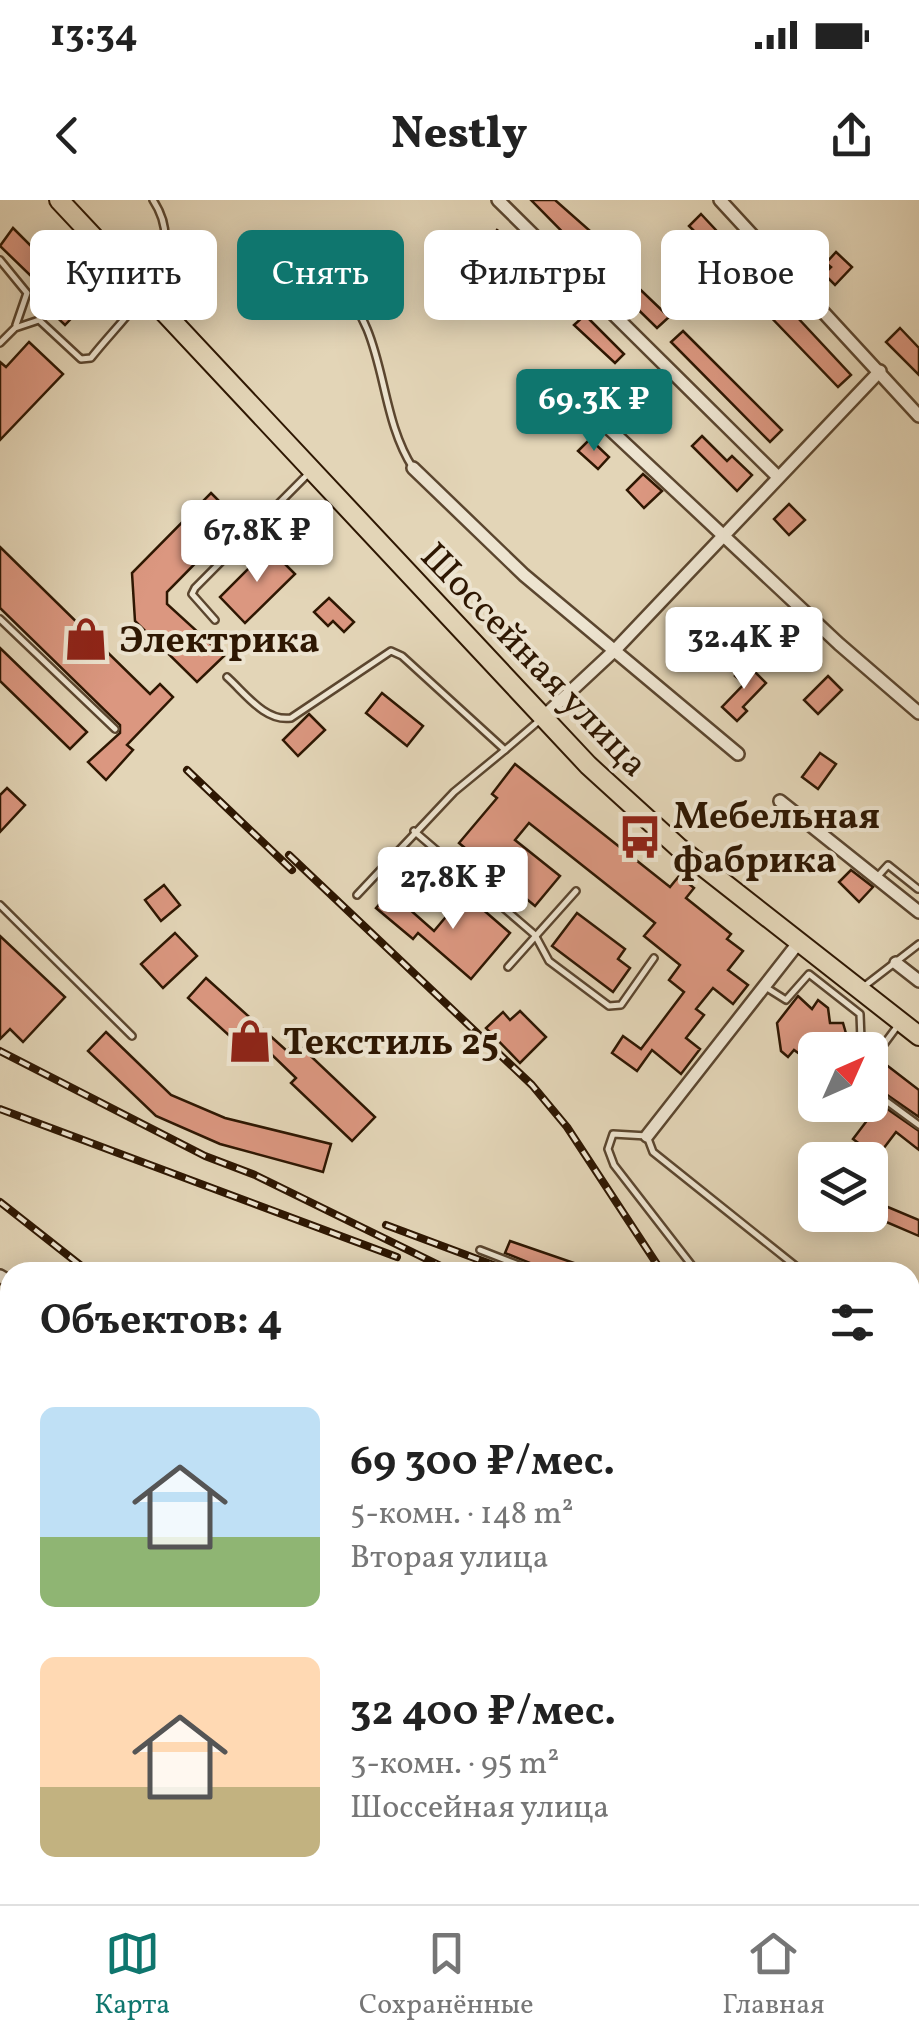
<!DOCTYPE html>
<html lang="ru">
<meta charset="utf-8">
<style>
:root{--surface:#fff;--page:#f2f2f2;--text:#222;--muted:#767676;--line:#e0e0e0;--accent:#0f766e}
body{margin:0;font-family:Vollkorn,serif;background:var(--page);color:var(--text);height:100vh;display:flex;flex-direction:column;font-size:38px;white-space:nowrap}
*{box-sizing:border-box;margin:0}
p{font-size:32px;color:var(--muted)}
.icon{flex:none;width:55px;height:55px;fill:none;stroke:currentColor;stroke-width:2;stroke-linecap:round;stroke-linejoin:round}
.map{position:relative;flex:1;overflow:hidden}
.drawer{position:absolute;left:0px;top:1062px;width:920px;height:642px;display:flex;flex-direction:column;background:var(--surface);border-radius:30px 30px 0 0;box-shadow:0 5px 25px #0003}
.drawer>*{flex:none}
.top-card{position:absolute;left:30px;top:30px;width:860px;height:90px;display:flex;gap:20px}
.needle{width:65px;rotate:45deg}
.controls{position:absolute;left:798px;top:832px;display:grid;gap:20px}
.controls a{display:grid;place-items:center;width:90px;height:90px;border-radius:15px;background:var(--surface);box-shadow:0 5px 25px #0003;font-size:50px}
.price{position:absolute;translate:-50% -85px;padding:0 22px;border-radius:10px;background:#fff;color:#222;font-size:32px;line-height:65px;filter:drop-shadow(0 2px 5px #0008)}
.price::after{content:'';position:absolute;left:50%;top:60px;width:30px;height:22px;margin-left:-15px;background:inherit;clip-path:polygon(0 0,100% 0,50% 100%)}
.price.on{background:var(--accent);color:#fff}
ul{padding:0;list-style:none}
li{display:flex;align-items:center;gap:30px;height:250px;padding:0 40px}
li span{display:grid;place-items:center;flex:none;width:280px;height:200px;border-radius:15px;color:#555}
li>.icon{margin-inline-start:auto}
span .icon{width:120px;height:120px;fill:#fffc;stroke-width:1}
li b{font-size:42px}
h2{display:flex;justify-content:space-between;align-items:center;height:120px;padding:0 40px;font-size:42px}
.pill{padding:0 35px;border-radius:15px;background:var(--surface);box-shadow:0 5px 25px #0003;font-size:35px;line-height:90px}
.pill.on{background:var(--accent);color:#fff}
.status{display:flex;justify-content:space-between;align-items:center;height:70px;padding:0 50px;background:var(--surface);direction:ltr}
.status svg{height:28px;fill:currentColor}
header{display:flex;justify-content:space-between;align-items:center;height:130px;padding:0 40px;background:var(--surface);font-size:45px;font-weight:800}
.tabs{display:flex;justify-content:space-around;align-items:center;height:140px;border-top:2px solid var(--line);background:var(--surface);font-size:28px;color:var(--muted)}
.tabs a{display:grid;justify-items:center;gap:5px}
.tabs .on{color:var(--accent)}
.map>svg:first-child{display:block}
</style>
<div class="status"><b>13:34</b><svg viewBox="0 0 49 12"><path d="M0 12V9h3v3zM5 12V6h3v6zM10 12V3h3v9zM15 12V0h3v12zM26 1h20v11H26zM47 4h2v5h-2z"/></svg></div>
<header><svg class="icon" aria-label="back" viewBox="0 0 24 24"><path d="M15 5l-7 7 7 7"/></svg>Nestly<svg class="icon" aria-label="share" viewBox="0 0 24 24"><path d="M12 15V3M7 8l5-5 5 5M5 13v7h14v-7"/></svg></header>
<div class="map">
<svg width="919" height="1704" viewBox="0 0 919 1704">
<rect width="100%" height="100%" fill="#e3d5b7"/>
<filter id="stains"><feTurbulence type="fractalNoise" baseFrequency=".002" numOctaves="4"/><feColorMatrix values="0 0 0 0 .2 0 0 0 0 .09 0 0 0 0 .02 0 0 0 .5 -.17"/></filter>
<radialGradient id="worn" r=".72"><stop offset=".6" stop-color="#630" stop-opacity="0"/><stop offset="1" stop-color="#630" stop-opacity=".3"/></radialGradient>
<!-- building -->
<g fill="#db9780" stroke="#2e1702" stroke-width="2.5">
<path d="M531,0H555L589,30L586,33L611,58L599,69Z"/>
<path d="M701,14L851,175L838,187L763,109L742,78L689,26Z"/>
<path d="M13,28L47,62L32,77L0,46Z"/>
<path d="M497,30L517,44L507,59L487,45Z"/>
<path d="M836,52L852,67L835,85L824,74L831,67L826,63Z"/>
<path d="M624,74L669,117L657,128L613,85Z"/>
<path d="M63,86L83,106L65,125L44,105Z"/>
<path d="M585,115L624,154L615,163L574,125Z"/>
<path d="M900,128L919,148V175L886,142Z"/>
<path d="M683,131L782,230L770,242L671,142Z"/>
<path d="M29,142L63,174L0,240V162L6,167Z"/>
<path d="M702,236L727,261L732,256L752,275L737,291L692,246Z"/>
<path d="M590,239L609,257L598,269L578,251Z"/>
<path d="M643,274L662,291L644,308L627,290Z"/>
<path d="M211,293L238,320L167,392V404L224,456L197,482L135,421L132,373Z"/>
<path d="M789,304L805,320L789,335L774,319Z"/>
<path d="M0,347L150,494L160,484L173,497L127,545L133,550L106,580L88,562L120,533V525L0,408Z"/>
<path d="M269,348L295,374L245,423L220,397Z"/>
<path d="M329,398L354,422L344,432L333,421L328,426L314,412Z"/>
<path d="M779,412L796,430L782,444L765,426Z"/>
<path d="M0,448L87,532L70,549L0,481Z"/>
<path d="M747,464L766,483L743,507L747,511L737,521L722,507L744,484L735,476Z"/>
<path d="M828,476L842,490L818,514L804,500Z"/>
<path d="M382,493L423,526L407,546L366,513Z"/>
<path d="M309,514L325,530L298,556L283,540Z"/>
<path d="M820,553L836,564L818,589L802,577Z"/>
<path d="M515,564L670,687L679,676L694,688L686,698L731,734L727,739L743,751L728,770L748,785L733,804L713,788L696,809L704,815L686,838L700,849L681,874L652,850L637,871L612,853L623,836L641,849L684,792L669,780L680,765L644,736L655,723L529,623L515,640L560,676L535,706L459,643L497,598L492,594Z"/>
<path d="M7,588L25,605L0,632V595Z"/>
<path d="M851,670L873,687L859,702L839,682Z"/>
<path d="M164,685L180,705L161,721L145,700Z"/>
<path d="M390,692L434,731L465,694L510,733L471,779L418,733L413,739L376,708Z"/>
<path d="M577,713L625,749L618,759L630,768L613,792L552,746Z"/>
<path d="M175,733L197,756L163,788L141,764Z"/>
<path d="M0,736L65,797L23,842L10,829L0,839Z"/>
<path d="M206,778L287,851L296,842L375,917L352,941L291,883L296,878L265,848L255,859L188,798Z"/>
<path d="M798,796L812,809L818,800L828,808L830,823H843L847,837L832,840L834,850H815V865L794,850L788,857L781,851L777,823Z"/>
<path d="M520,811L546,837L520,863L486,828L503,812L510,820Z"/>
<path d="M106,832L171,895L225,918L331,944L323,972L220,944L156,916L88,851Z"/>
<path d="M880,860L919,890V917L870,883V874Z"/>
<path d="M870,897L919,931V950L896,932L877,957L853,939L872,914Z"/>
<path d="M883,1005L919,1020V1036L877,1018Z"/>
<path d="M510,1041L577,1064L574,1072H552L505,1053Z"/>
<path d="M10,1430V1500L0,1490L7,1477L0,1470V1440Z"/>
</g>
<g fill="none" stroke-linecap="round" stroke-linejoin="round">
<!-- lane casing -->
<g stroke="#5b462f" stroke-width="10">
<g id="lane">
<path d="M0,60L27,93L16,125"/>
<path d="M334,82C389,129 375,209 413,268"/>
<path d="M0,143L15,128L39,120L81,159L91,158C125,114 193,60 153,0"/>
<path d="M0,419L115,529"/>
<path d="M215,420L192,394L195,388L308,274"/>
<path d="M227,477C245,493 265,522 291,518L391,451L402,456L505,550L540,520"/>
<path d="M414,631L535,735L549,761L609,806L621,805L654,758"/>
<path d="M878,676L888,665L918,689"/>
<path d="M357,695L454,592L505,550"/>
<path d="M0,705L132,836"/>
<path d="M508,767L576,691"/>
<path d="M767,788L786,800L809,774L860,814L861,840L877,854"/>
<path d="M862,788L919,744"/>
<path d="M870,863L899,824"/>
<path d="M870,889L919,925"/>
<path d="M480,1050L537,1072"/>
<path d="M697,1072L614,965L608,949L613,934L647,936L653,952L803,1072"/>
<path d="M910,1144L919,1147"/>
<path d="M0,1606L10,1615"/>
<path d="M102,1695H126"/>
<path d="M219,1695L231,1704"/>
</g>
</g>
<!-- street casing -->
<g stroke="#5b462f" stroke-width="16">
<g id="street">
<path d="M498,0L777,276"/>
<path d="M720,0L919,216"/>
<path d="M601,221L839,444L919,513"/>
<path d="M413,268L524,375L738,554"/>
<path d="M542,518L615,450L880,171"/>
<path d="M780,601L919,712"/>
<path d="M896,763L919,781"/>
<path d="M647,936L799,742"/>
<path d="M0,1076L10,1082"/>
<path d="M446,1695L448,1704"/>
</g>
</g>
<!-- primary casing -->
<g stroke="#2e1702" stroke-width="22">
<path id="primary" d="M59,0L588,565L678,647L919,836"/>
</g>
<!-- lane -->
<use href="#lane" stroke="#ede4d0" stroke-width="5"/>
<!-- street -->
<use href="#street" stroke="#ede4d0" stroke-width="11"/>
<!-- primary -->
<use href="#primary" stroke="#e3d5b7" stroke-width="18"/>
<!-- rail casing -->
<g stroke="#2e1702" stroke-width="8">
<g id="rail">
<path d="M187,570L292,670"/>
<path d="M289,655L532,885L567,927L662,1072"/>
<path d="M0,851L205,956L255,975L453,1072"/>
<path d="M0,909L397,1057"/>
<path d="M0,1002L89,1072"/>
<path d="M386,1025L512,1072"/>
<path d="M0,1123L10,1149"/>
<path d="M910,1217L919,1221"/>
<path d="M910,1250L919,1253"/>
<path d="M910,1536L919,1539"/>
<path d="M910,1644L919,1648"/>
<path d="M339,1695L344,1704"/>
<path d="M396,1695L409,1704"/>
</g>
</g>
<!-- rail -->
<use href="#rail" stroke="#ede4d0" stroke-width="4" stroke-dasharray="11" stroke-linecap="butt"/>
</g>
<!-- icons -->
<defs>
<g id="shop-bare" transform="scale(3.45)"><path d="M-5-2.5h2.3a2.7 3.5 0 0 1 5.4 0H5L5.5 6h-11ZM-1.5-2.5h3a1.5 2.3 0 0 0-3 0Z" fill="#8f2418" stroke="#ede4d0" stroke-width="2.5" paint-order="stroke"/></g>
<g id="bus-bare" transform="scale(3.45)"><path d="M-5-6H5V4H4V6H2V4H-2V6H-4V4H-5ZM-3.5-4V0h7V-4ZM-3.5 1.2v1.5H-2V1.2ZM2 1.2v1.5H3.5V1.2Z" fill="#8f2418" stroke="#ede4d0" stroke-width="2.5" paint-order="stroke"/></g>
</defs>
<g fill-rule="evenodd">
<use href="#shop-bare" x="86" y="439"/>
<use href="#bus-bare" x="640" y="637"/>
<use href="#shop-bare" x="250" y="841"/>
</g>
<g text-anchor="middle" stroke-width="8" stroke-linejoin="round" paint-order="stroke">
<!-- poi labels -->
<g font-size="38" font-weight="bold" fill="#2e1702" stroke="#ede4d0" text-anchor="start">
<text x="119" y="452">Электрика</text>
<text x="673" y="628">Мебельная<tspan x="673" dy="44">фабрика</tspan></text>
<text x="283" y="854">Текстиль 25</text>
</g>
<!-- street labels -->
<g font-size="38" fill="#2e1702" stroke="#ede4d0">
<text transform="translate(535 459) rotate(46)" y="13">Шоссейная улица</text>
</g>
</g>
<rect width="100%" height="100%" filter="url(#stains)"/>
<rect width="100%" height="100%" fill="url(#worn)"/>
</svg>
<div class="controls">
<a><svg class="needle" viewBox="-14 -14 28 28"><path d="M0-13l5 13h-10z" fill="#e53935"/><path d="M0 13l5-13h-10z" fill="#767676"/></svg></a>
<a><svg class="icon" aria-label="layers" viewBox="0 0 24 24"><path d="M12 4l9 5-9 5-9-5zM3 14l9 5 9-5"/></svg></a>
</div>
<b class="price on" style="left:594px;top:254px">69.3K ₽</b>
<b class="price" style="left:257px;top:385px">67.8K ₽</b>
<b class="price" style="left:744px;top:492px">32.4K ₽</b>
<b class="price" style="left:453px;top:732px">27.8K ₽</b>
<div class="top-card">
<a class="pill">Купить</a>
<a class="pill on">Снять</a>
<a class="pill">Фильтры</a>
<a class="pill">Новое</a>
</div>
<section class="drawer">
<h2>Объектов: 4<svg class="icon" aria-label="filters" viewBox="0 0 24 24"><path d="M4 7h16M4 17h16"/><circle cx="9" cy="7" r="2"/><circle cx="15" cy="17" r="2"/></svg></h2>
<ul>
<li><span style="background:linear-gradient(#bfe0f5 65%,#8fb573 0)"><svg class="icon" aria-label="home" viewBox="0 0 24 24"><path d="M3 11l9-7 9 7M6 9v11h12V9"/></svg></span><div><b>69 300 ₽/мес.</b><p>5-комн. · 148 m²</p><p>Вторая улица</p></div></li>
<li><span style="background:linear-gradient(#ffd9b3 65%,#c2b280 0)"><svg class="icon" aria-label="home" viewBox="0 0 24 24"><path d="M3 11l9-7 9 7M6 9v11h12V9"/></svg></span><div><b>32 400 ₽/мес.</b><p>3-комн. · 95 m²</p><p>Шоссейная улица</p></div></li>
</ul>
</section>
</div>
<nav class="tabs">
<a class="on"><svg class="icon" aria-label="map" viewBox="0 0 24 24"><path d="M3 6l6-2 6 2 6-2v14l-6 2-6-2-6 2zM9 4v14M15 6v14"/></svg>Карта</a>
<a><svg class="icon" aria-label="saved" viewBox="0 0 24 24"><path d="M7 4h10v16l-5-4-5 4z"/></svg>Сохранённые</a>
<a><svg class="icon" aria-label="home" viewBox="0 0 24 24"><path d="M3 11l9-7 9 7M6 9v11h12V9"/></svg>Главная</a>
</nav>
